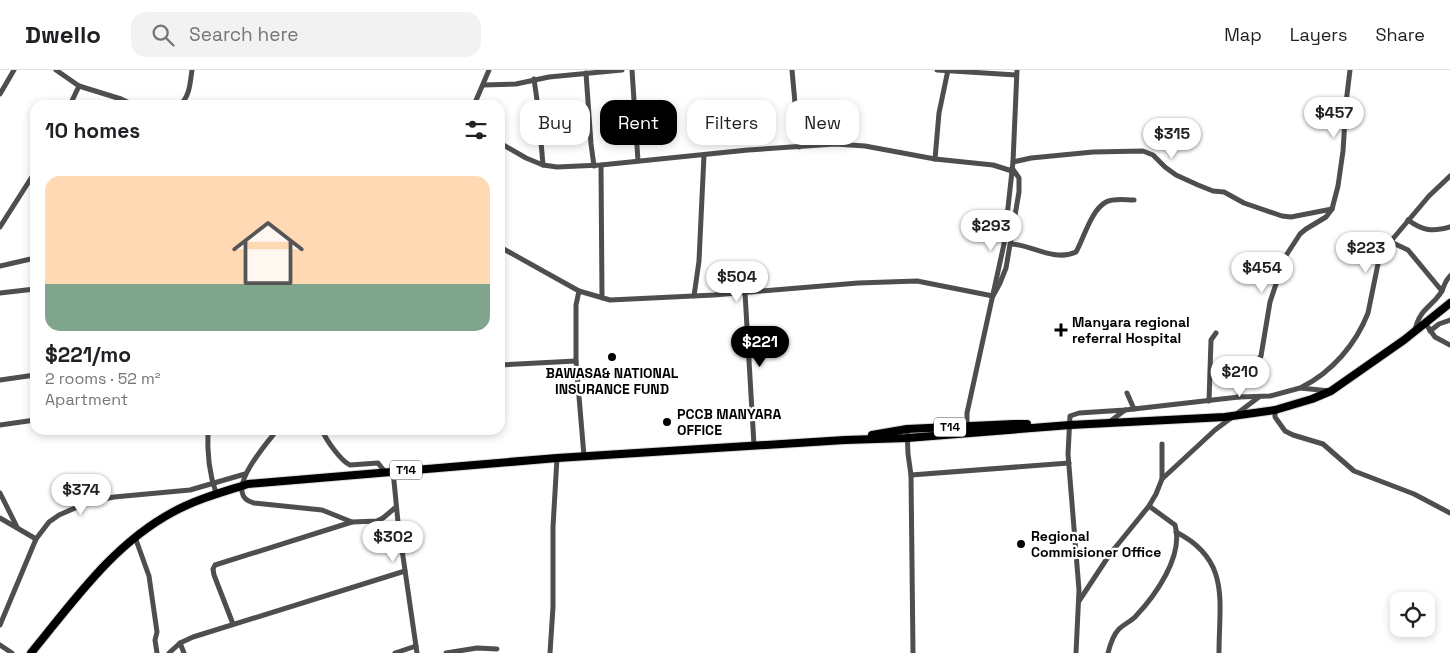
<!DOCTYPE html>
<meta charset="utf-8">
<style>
:root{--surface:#fff;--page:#f2f2f2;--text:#202124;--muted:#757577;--line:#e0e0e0;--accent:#000}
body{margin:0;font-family:"Space Grotesk",sans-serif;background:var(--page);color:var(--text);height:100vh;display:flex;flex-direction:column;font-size:19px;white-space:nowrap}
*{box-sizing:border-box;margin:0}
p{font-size:16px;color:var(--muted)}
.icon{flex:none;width:28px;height:28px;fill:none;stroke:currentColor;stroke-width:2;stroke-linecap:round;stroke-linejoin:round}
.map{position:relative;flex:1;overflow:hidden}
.side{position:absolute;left:30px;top:30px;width:475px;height:335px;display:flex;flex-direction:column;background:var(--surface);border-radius:15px;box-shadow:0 2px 8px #0003}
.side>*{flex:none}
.banner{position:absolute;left:520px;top:30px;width:475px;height:45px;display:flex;gap:10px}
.tools{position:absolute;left:1390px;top:522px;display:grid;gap:10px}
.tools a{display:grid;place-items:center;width:45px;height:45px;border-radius:10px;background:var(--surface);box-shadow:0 2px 8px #0003;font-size:25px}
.price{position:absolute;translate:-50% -42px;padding:0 11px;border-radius:18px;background:#fff;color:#222;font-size:16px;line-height:32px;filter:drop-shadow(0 1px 2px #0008)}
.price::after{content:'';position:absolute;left:50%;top:30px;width:15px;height:11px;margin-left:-8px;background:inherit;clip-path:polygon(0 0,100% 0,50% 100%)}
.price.on{background:var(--accent);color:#fff}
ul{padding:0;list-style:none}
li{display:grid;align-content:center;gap:10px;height:265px;padding:0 15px}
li+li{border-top:1px solid var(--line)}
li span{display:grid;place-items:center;height:155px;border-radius:15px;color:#555}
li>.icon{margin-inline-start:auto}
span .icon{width:90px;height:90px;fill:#fffc;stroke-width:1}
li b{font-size:21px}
h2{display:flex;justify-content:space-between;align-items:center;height:60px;padding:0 15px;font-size:21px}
.pill{padding:0 18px;border-radius:15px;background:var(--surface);box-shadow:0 2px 8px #0003;font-size:18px;line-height:45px}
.pill.on{background:var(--accent);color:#fff}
header{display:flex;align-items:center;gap:30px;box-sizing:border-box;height:70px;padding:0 25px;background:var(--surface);border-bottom:1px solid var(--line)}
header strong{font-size:24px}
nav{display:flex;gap:28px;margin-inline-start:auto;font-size:18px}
.search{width:350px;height:45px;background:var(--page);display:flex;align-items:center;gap:12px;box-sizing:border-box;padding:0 18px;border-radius:15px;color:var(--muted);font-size:19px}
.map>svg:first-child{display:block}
</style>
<header>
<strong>Dwello</strong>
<div class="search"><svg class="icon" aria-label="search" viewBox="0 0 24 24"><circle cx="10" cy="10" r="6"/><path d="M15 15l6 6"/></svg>Search here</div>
<nav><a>Map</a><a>Layers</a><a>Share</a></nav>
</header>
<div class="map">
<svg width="1450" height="583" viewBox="0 0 1450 583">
<rect width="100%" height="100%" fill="#fff"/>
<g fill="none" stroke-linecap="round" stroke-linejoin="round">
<!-- highway casing -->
<g stroke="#dbdbdb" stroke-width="10">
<g id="highway">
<path d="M872,365L907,359L1014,354H1027"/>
<path d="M31,583C73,532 113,474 173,442C197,429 223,422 248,414L557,388L845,370L907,368L1070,355L1225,347L1275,340L1312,329L1331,321L1404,270L1450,233"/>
</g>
</g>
<!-- minor -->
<g stroke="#4e4e4e" stroke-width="5">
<path d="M56,0L79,16L121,29L134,35"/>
<path d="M632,0L638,91"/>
<path d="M792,0L799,77"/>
<path d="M937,0L1016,5"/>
<path d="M586,3L591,74L594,96"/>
<path d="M534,9L538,37L543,95"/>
<path d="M483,15L516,14L549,7L622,0"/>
<path d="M0,24L14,0"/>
<path d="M70,35L79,16"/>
<path d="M180,35C190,26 190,13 192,0"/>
<path d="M474,35L489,0"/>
<path d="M500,73L526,88L543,95L557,97L601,95L748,80L835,74L865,76L935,89L993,95L1012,101"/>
<path d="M935,89L939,43L948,0"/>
<path d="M1013,92L1031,88L1093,82L1143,81L1153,85L1165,97L1176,105L1198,115L1213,121L1224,122L1244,133L1282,146L1291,147L1332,139"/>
<path d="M601,95L602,228"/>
<path d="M1408,150C1423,161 1433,162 1450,157"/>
<path d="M0,157L35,102"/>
<path d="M1391,172L1408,180L1442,221"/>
<path d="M1011,174C1033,175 1054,192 1076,182C1084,168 1091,140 1106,132C1114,128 1125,130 1134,130"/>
<path d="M500,177L579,221L610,230L714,225L858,213L917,211L993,226L1000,213L1006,198L1019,122V108L1012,98"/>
<path d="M0,196L35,188"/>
<path d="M579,221L576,235V291L584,386"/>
<path d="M0,223L35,219"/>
<path d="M745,223L754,375"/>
<path d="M694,226L699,191L704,85"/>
<path d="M1425,253L1435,267L1450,275"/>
<path d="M1415,260C1420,239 1429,239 1440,224C1445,217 1443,213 1450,206"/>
<path d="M1430,261L1439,254L1450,250"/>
<path d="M500,295L576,291"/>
<path d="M0,310L35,305"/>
<path d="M1302,317C1332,302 1356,274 1368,243L1380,184L1429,126L1450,106"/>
<path d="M1127,323L1134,339"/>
<path d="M1239,327L1240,317L1245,304L1261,286L1270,232L1285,187L1300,164L1306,159L1326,147L1332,139L1338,116L1343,81L1346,33L1350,0"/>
<path d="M1209,331L1211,270L1216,263"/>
<path d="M1275,340V347L1285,361L1293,365L1323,374L1354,401L1414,424L1450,443"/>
<path d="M1108,353L1125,340"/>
<path d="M0,355L35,350"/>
<path d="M967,357V343L1004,174L1013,92L1017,0"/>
<path d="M907,359L908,384L911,405L913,583"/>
<path d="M208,360C207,381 209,403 216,423"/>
<path d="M277,360C267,373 220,425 254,433L322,440L352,452"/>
<path d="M322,360C326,370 341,391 350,395L378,393L385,402"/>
<path d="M393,401L398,452L417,583"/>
<path d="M911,405L1069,393"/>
<path d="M1162,409L1215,360L1259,327"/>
<path d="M0,423L17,457"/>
<path d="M0,448L36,469"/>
<path d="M1176,462C1231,490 1219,531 1219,583"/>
<path d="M135,467L149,506L157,562L155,570L157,583"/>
<path d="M1079,531L1110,484L1149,436L1156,424L1162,409V374"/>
<path d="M233,554L214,505L213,499L215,495L352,452L377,451L383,448L396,437"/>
<path d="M0,555L36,469L49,452L59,445L89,432L114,427L190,420L245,404"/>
<path d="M180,573L184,583"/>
<path d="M0,575L12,583"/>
<path d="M169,583L180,573L193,567L405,501"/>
<path d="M395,583L416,576"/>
<path d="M446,583L477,578L497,579"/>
<path d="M550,583L553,537V457L557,388"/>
<path d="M1076,583L1079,520L1068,384L1070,346L1079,343L1125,340L1239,327L1270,326L1300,318L1330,321"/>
<path d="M1108,583C1110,575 1113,565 1119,559C1124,554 1130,552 1135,547C1155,526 1184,486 1175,455L1149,436"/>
</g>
<!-- highway -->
<use href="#highway" stroke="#000" stroke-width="8"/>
</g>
<!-- markers -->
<g fill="#000" stroke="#fff" stroke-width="2">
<path d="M1058.5 252.5h5v5h5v5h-5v5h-5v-5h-5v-5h5z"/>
<circle cx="612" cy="287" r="5"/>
<circle cx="667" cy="352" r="5"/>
<circle cx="1021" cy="474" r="5"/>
</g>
<g text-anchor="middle" stroke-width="4.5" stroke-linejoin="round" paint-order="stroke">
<!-- shield labels -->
<g fill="#fff" stroke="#4c4c4c" stroke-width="1">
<rect x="934" y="347.5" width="32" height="19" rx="4"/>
<rect x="390" y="390.5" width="32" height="19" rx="4"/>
</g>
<g font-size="12" font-weight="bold" fill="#000">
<text x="950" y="361">T14</text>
<text x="406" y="404">T14</text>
</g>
<!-- poi labels -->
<g font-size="14" font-weight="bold" fill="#000" stroke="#fff" text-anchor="start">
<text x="1072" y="257">Manyara regional<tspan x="1072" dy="16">referral Hospital</tspan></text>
<text x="612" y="308" text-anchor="middle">BAWASA&amp; NATIONAL<tspan x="612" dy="16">INSURANCE FUND</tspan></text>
<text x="677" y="349">PCCB MANYARA<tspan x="677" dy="16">OFFICE</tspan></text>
<text x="1031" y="471">Regional<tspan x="1031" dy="16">Commisioner Office</tspan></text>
</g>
</g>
</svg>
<div class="tools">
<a><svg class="icon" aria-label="locate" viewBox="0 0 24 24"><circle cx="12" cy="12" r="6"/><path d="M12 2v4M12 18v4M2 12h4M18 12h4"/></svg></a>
</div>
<b class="price" style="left:1334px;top:69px">$457</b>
<b class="price" style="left:1172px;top:90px">$315</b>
<b class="price" style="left:991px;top:182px">$293</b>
<b class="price" style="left:1366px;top:204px">$223</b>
<b class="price" style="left:1262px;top:224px">$454</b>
<b class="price" style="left:737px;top:233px">$504</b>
<b class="price on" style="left:760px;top:298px">$221</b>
<b class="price" style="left:1240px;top:328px">$210</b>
<b class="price" style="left:81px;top:446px">$374</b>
<b class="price" style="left:393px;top:493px">$302</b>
<div class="banner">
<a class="pill">Buy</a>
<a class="pill on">Rent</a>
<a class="pill">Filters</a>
<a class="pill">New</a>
</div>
<section class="side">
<h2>10 homes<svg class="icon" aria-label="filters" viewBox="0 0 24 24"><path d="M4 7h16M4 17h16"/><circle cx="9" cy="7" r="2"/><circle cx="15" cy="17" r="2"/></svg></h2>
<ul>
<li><span style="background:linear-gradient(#ffd9b3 70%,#7fa58c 0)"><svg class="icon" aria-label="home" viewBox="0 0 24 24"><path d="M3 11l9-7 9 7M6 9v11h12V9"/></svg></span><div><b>$221/mo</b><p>2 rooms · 52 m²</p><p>Apartment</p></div></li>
</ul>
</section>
</div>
